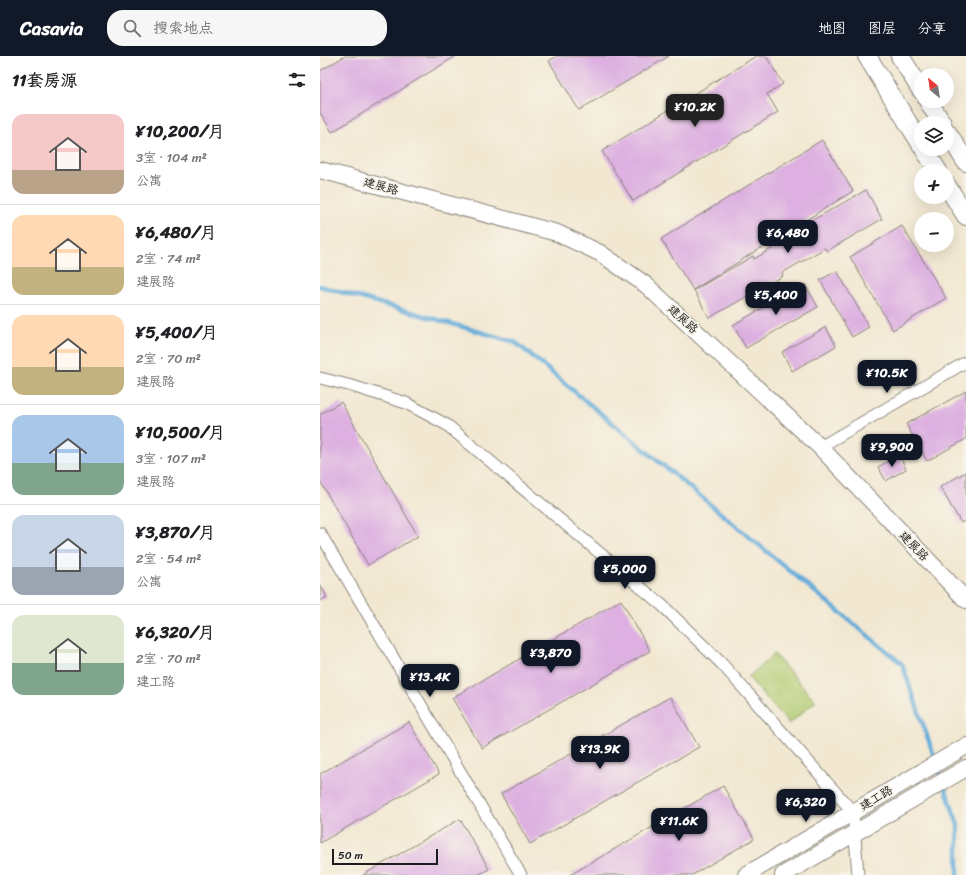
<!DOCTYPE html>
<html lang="zh">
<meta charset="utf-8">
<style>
:root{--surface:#fff;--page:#f6f6f6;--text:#202124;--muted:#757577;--line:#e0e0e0;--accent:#111827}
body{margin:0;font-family:Sriracha,"LXGW WenKai TC",sans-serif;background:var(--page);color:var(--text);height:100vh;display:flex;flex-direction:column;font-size:15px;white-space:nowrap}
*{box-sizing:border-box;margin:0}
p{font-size:13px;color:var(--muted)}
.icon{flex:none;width:22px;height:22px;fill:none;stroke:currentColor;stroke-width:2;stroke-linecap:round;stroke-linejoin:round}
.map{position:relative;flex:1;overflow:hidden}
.side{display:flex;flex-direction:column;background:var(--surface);width:320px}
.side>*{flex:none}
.needle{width:26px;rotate:330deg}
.tools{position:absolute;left:594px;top:12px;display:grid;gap:8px}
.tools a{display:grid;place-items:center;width:40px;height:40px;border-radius:50%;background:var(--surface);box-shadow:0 4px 16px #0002;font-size:20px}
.scale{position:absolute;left:12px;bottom:10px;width:106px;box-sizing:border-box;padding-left:4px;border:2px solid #1c1c1c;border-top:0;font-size:11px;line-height:14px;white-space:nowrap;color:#1c1c1c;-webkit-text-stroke:3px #f7f3e8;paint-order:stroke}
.price{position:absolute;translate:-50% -34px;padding:0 9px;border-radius:8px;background:var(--accent);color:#fff;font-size:13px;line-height:26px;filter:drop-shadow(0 1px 2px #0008)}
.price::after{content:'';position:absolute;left:50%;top:24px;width:12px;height:9px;margin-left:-6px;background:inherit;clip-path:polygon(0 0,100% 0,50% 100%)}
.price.on{background:#222;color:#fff}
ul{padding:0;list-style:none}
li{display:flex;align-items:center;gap:12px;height:100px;padding:0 12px}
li+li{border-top:1px solid var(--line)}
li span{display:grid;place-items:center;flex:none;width:112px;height:80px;border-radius:12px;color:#555}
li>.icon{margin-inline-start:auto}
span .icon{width:48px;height:48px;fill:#fffc;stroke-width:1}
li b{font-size:17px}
h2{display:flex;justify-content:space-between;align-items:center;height:48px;padding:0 12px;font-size:17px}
header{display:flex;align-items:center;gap:24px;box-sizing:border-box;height:56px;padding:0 20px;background:var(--accent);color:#fff}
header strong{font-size:19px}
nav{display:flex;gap:22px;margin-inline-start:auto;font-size:14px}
.search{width:280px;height:36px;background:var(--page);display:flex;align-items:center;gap:10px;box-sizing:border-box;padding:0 14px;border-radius:16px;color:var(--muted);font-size:15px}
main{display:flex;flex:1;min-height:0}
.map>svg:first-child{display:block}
</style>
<header>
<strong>Casavia</strong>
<div class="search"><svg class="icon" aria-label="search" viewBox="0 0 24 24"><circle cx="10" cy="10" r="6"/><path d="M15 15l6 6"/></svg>搜索地点</div>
<nav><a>地图</a><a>图层</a><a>分享</a></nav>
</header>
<main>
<section class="side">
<h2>11套房源<svg class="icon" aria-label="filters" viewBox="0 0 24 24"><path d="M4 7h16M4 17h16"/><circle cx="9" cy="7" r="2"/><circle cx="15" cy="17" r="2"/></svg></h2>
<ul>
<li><span style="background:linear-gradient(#f6c9c9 70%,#b9a48a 0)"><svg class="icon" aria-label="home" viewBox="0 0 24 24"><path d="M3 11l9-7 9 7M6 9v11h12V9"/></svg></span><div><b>¥10,200/月</b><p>3室 · 104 m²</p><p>公寓</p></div></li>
<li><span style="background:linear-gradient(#ffd9b3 65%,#c2b280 0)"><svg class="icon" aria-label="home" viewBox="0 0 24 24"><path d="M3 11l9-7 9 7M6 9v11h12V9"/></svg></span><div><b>¥6,480/月</b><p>2室 · 74 m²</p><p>建展路</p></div></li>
<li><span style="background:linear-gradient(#ffd9b3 65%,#c2b280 0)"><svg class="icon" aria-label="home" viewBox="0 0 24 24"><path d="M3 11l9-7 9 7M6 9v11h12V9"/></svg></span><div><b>¥5,400/月</b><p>2室 · 70 m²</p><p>建展路</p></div></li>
<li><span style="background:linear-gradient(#a9c7e8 60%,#7fa58c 0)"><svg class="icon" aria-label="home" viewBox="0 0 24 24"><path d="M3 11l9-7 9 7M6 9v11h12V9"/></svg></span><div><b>¥10,500/月</b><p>3室 · 107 m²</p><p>建展路</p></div></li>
<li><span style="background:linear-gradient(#c9d6e8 65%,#9aa5b1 0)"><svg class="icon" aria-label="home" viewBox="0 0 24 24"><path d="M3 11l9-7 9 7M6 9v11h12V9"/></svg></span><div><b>¥3,870/月</b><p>2室 · 54 m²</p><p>公寓</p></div></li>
<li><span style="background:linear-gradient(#dfe7d0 60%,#7fa58c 0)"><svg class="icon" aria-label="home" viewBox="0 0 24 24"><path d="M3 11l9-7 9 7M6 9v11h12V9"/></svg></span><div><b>¥6,320/月</b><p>2室 · 70 m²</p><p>建工路</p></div></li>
</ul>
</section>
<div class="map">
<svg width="646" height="819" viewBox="0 0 646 819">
<rect width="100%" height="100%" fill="#f7f3e8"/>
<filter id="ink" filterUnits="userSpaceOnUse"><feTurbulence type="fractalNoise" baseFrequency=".025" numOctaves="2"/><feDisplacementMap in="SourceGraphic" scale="8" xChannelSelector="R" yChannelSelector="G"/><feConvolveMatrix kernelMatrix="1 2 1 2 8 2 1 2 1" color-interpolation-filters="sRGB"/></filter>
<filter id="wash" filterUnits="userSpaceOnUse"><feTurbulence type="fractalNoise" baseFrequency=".012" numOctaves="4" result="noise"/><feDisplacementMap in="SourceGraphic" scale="16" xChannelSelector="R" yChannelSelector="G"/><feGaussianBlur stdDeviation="0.9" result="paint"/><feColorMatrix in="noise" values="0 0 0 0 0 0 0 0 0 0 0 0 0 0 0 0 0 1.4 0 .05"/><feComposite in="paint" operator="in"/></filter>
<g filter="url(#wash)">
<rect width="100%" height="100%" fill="#f2e8d2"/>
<!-- green -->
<path fill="#b0ca70" stroke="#667346" d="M454,598L496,645L469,668L428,621Z"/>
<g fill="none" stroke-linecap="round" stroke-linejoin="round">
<!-- stream -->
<path stroke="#62abd9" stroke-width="4.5" d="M0,230L195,286L582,608L638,769V819"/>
</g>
<g id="blocks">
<!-- building -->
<g fill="#ddb0e1">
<path d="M25,0H136L12,76L1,58H0V15Z"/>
<path d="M237,0H349L259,54L229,5Z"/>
<path d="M436,0H446L463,28L447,38L458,56L313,145L282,95Z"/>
<path d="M502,84L533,135L373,234L341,183Z"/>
<path d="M546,134L562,163L507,195L505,192L462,217L463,220L389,262L374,234L433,200L434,203L493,169L491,165Z"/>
<path d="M582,170L626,242L573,274L530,201Z"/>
<path d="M517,215L549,271L532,281L500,224Z"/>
<path d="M485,228L498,251L426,292L413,269Z"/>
<path d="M506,271L516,290L472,315L462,296Z"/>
<path d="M646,335V383L607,405L586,368Z"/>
<path d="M21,346L98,480L48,509L0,425V358Z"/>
<path d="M579,399L586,413L566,425L558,411Z"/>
<path d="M646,416V464L641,467L620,431Z"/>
<path d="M0,529L7,541L0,545Z"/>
<path d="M301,544L330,595L162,692L132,642Z"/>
<path d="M350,641L379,691L210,788L181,738Z"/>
<path d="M89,666L119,718L0,787V718Z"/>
<path d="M403,730L434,783L372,819H250Z"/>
<path d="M140,763L169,813L158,819H43Z"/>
</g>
</g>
</g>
<g filter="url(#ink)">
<use href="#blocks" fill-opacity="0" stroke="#878277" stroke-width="1"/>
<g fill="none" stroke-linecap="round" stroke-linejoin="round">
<!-- street casing -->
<g stroke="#878277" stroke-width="13">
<g id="street">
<path d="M0,322L32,330L86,347L127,369L343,550L402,608L533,756L538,819"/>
<path d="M500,391L646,306"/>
<path d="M0,477L201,819"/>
</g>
</g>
<!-- secondary casing -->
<g stroke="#878277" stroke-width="18">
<g id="secondary">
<path d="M0,114L237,177L280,197L326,229L500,391L646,544"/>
<path d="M426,819L646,690"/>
<path d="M463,819L646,712"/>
</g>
</g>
<!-- primary casing -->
<g stroke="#878277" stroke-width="20">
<g id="primary">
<path d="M547,0L601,88"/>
<path d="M580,0L601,34"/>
<path d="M608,45L622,67"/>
<path d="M627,76L646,106"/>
<path d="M604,93L618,115"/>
<path d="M627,130L646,160"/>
</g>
</g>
<!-- street -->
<use href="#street" stroke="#fff" stroke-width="11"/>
<!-- secondary -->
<use href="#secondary" stroke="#fff" stroke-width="16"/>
<!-- primary -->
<use href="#primary" stroke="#fff" stroke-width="18"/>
</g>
</g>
<g text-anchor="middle" stroke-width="3.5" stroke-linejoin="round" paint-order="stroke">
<!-- street labels -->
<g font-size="12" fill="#1c1c1c" stroke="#f7f3e8">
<text transform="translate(61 130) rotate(15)" y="4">建展路</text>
<text transform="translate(363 263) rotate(43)" y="4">建展路</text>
<text transform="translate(594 490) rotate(46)" y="4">建展路</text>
<text transform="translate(556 742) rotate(-31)" y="4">建工路</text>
</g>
</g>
</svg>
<div class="tools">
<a><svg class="needle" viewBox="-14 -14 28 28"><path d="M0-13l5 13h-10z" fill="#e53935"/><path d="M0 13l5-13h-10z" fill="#757577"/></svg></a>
<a><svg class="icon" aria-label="layers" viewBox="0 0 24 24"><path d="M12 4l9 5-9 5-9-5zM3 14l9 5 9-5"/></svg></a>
<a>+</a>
<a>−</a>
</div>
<div class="scale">50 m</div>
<b class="price on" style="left:375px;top:72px">¥10.2K</b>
<b class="price" style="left:468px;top:198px">¥6,480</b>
<b class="price" style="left:456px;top:260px">¥5,400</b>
<b class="price" style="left:567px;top:338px">¥10.5K</b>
<b class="price" style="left:572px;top:412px">¥9,900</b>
<b class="price" style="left:305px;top:534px">¥5,000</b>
<b class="price" style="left:231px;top:618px">¥3,870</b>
<b class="price" style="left:110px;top:642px">¥13.4K</b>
<b class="price" style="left:280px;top:714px">¥13.9K</b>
<b class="price" style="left:486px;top:767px">¥6,320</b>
<b class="price" style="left:359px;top:786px">¥11.6K</b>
</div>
</main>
